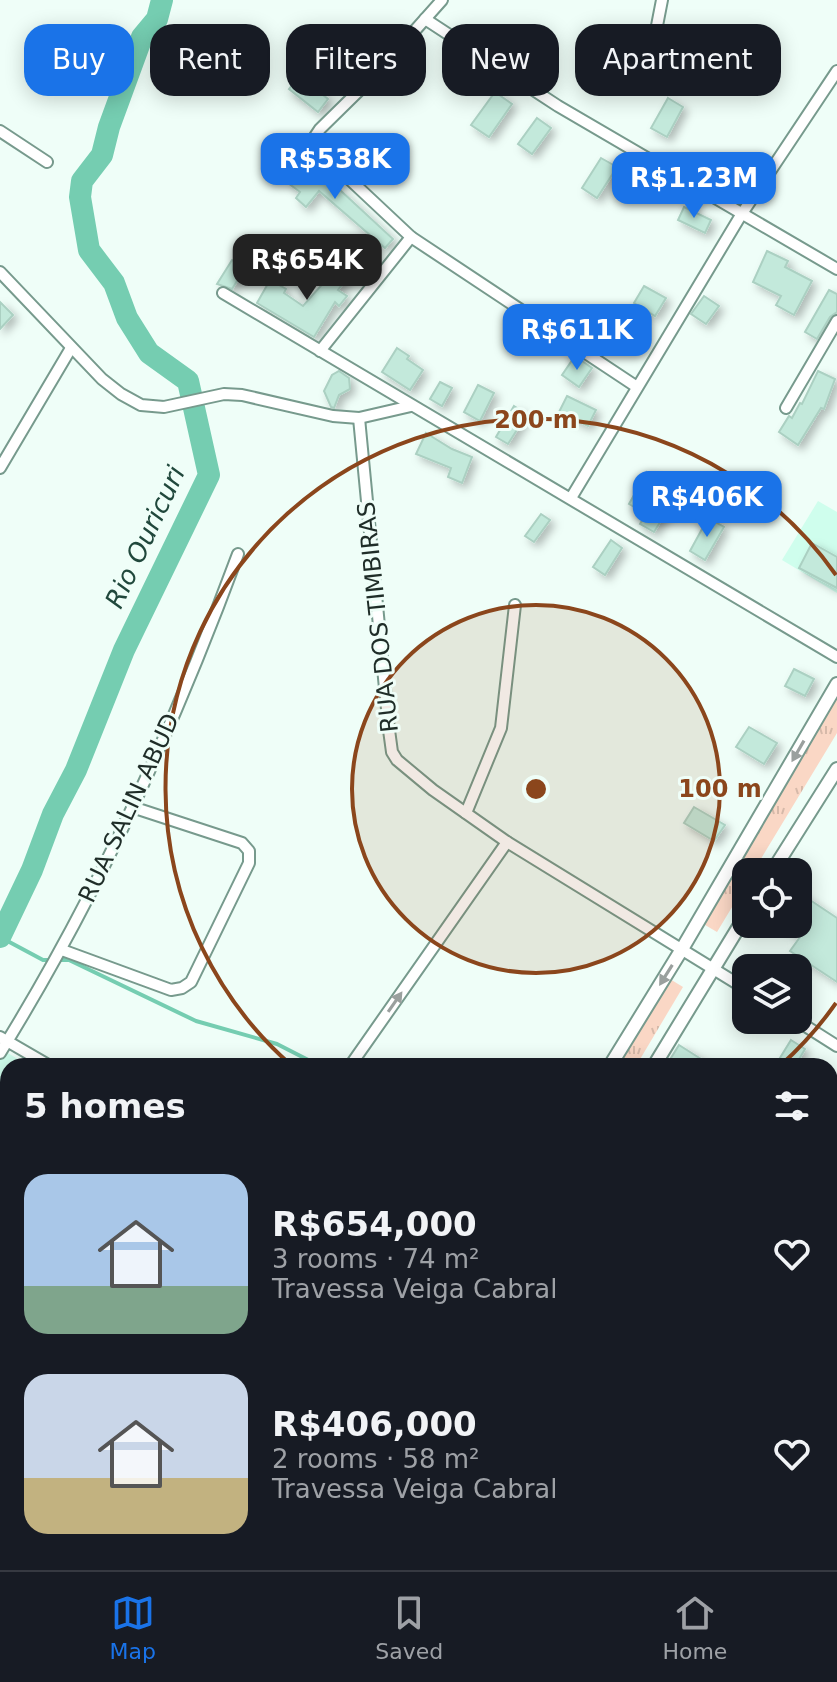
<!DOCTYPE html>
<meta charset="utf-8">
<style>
:root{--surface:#171b24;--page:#242831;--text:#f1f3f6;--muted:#9ea1a6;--line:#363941;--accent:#1a73e8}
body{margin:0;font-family:"DejaVu Sans",sans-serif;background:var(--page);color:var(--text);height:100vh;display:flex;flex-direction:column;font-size:30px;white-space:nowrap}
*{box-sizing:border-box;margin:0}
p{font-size:26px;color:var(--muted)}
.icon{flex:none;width:44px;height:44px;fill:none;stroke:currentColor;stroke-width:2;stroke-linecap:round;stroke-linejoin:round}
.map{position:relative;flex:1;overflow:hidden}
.side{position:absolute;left:0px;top:1058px;width:838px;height:512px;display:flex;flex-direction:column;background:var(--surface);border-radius:24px 24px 0 0;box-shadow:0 4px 20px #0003}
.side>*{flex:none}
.hud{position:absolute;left:24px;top:24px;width:790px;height:72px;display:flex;gap:16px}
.fabs{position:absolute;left:732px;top:858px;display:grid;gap:16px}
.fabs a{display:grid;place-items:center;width:80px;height:80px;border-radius:16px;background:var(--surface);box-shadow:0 4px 20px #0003;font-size:40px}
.price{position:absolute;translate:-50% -68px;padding:0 18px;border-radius:16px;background:var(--accent);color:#fff;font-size:26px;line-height:52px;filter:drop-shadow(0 2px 4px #0008)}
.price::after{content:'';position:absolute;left:50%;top:48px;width:24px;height:18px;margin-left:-12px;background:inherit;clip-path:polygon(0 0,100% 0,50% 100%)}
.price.active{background:#222;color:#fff}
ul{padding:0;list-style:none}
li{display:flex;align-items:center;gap:24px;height:200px;padding:0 24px}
li span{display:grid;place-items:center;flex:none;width:224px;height:160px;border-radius:24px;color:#555}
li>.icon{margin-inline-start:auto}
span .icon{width:96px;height:96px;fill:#fffc;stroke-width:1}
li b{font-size:34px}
h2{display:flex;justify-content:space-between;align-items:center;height:96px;padding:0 24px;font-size:34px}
.tag{padding:0 28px;border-radius:24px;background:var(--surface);box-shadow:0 4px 20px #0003;font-size:28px;line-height:72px}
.tag.active{background:var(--accent);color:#fff}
.menu{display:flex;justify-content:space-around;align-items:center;height:112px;border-top:2px solid var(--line);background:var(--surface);font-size:22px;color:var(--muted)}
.menu a{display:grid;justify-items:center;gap:4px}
.menu .active{color:var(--accent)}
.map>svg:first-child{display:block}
</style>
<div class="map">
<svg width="837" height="1570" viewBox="0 0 837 1570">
<defs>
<pattern id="park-tufts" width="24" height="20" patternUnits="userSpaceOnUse" patternTransform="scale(2)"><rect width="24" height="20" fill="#fad7c5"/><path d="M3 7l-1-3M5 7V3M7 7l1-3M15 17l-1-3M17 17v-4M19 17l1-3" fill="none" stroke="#d6b9a9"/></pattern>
<filter id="shadow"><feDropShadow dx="4.5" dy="4.5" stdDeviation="4" flood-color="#0004"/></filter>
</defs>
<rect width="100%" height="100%" fill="#effef8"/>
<!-- built -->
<g fill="#cffeed">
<path d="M818,501L837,512V593L782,560Z"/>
<path d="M3,1050L29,1066H8V1098L0,1093V1055Z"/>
<path d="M830,1140L837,1147V1289L833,1290L830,1287Z"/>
<path d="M837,1457V1570H778L771,1566L774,1562H830V1468Z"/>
<path d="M606,1562H707L721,1570H601Z"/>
</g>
<!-- park -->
<g fill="url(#park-tufts)">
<path d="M837,693V733L753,872H746V884L717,932L700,922Z"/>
<path d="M665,976L683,987L636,1066H612Z"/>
<path d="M475,1562H578L573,1570H488Z"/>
</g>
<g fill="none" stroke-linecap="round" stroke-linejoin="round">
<!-- stream -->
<g stroke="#75cdb1" stroke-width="4">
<path d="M0,937L43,960H69L196,1021L277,1044L320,1066"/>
<path d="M830,1318L837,1325"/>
</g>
<!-- river -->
<path stroke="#75cdb1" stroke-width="22" d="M0,937L32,870L53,814L76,770L124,650L209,475L188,381L149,353L127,318L114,283L89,250L80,197L82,181L102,155L109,127L142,37L157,19L162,0"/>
</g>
<!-- building -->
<g fill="#c3e9db" stroke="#abd0c2" stroke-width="2" filter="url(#shadow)">
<path d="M299,76L328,99L318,112L289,89Z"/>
<path d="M495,92L512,104L489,137L471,125Z"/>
<path d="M668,98L683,107L667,137L651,128Z"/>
<path d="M537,118L551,128L532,154L518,144Z"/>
<path d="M601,158L617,167L597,198L582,188Z"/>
<path d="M732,158L750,169L732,198L714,186Z"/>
<path d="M305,160L317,169L314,173L337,193L340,190L393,239L385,248L319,191L306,207L296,198L300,192L288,183Z"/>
<path d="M684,207L711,220L705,233L678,220Z"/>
<path d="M767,251L788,261L785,267L812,281L794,315L776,305L781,296L753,282Z"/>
<path d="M232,260L245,268L232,289L217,284Z"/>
<path d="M333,262L350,274L338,290L347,296L339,306L335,302L314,337L257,303L270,280L286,289L284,293L303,306L328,278L324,275Z"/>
<path d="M644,286L666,298L655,316L634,303Z"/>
<path d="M829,290L837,294V312L830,317L817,339L805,332Z"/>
<path d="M704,296L719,306L706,324L691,314Z"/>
<path d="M0,302L13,315L0,329Z"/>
<path d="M397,348L409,356L407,359L423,370L410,390L382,372Z"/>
<path d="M575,356L592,368L579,387L562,375Z"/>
<path d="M339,371L349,378L350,389L339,395L334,408L331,407L324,391L332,375Z"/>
<path d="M818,371L835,379L824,409L821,408L798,445L779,432L789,416L792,418L800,403L802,404Z"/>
<path d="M440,382L452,388L442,406L430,399Z"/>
<path d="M478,385L494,393L480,421L464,412Z"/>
<path d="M567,396L596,410L588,426L559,412Z"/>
<path d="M514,406L527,414L508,444L496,437Z"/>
<path d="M426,433L452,449L472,457L462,483L448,477L451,468L416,454Z"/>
<path d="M647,472L679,492L654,532L640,524L646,514L629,504Z"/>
<path d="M541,514L550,520L534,542L525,536Z"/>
<path d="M708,518L724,527L705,560L690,551Z"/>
<path d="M611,540L622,548L605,575L593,567Z"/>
<path d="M812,543L837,557V588L799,568Z"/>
<path d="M794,669L814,679L805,696L785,686Z"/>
<path d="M749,727L777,743L764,764L736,747Z"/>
<path d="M694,807L725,825L714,841L684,823Z"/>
<path d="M798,892L837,918V982L790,951L800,937L780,924H798Z"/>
<path d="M791,1040L805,1049L795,1066H775Z"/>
<path d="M679,1045L712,1066H666Z"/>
</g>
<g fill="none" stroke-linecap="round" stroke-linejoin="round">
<!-- minor casing -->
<g stroke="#779a8d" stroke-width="14">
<g id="minor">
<path d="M442,0L377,73L320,129L312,141L314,146L411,237L637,387"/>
<path d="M425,19L558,106L837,269"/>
<path d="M655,36L662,0"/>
<path d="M0,131L47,162"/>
<path d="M0,272L102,379L121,394L141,405L164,407L224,394L242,395L333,416L359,418L411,406"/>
<path d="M223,293L837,657"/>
<path d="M320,351L411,237"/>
<path d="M786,408L837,321"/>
<path d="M359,418L389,730L392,752L397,760L433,790L507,842L746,989"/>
<path d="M0,468L71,348"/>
<path d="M571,498L741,215L837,71"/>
<path d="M466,813L501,728L515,605"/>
<path d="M62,950L171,990L182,988L191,982L249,863V851L242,843L132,807"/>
<path d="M796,1020L837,1046"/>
<path d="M0,1037L50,1066"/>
<path d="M0,1053C97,897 174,727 238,554"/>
<path d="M350,1066L507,842"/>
<path d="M0,1102L8,1107"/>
<path d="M0,1283L8,1288"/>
<path d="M830,1304L837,1303"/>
<path d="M0,1339L8,1338"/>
<path d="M830,1456L837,1445"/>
<path d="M0,1506L8,1511"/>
<path d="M455,1562L469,1570"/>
<path d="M35,1570L40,1562"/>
<path d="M591,1570L596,1562"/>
<path d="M763,1570L768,1562"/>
</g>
</g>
<!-- tertiary casing -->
<g stroke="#779a8d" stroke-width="16">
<g id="tertiary">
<path d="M772,872L837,769"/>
<path d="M610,1066L682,949L837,684"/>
<path d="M654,1066L746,915"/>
<path d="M307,1570L311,1562"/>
<path d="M349,1570L354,1562"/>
</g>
</g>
<!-- minor -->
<use href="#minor" stroke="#fff" stroke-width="10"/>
<!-- tertiary -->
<use href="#tertiary" stroke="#fff" stroke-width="12"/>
</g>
<!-- one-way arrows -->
<defs><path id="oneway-solid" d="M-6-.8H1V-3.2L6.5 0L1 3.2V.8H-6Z" transform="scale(2)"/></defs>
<g fill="#9aa09e">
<use href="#oneway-solid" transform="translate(798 751) rotate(120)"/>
<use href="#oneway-solid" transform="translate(666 975) rotate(122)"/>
<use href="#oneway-solid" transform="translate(395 1002) rotate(-55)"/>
</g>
<!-- distance rings -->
<circle cx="536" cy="789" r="184" fill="#8b461c" fill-opacity=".12"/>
<g fill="none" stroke="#8b461c" stroke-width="4">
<circle cx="536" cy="789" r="184"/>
<path d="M836 1003A369 369 0 0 1 781 1065M291 1065A369 369 0 1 1 836 575"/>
</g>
<g text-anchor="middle" stroke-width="6" stroke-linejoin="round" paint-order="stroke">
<!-- street labels -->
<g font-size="24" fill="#1f2d28" stroke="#effef8">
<text transform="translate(378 617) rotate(-96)" y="8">RUA DOS TIMBIRAS</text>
<text transform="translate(129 808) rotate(-65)" y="8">RUA SALIN ABUD</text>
</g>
<!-- water labels -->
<g font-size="26" font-style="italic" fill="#20483c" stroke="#effef8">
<text transform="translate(145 537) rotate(-65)" y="9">Rio Ouricuri</text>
</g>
</g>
<circle cx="536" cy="789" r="12" fill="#8b461c" stroke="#effef8" stroke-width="4"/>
<g font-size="24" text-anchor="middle" font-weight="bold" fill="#8b461c" stroke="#effef8" stroke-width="6" stroke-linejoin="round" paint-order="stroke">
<text x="536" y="428">200 m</text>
<text x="720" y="797">100 m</text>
</g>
</svg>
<div class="fabs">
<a><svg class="icon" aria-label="locate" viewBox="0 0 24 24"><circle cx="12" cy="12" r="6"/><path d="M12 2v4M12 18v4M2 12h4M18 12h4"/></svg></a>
<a><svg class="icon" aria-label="layers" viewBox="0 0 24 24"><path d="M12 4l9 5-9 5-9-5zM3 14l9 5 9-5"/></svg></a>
</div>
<b class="price" style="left:335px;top:201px">R$538K</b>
<b class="price" style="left:694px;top:220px">R$1.23M</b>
<b class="price active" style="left:307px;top:302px">R$654K</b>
<b class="price" style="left:577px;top:372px">R$611K</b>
<b class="price" style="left:707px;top:539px">R$406K</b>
<div class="hud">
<a class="tag active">Buy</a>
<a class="tag">Rent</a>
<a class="tag">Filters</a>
<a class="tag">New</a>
<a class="tag">Apartment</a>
</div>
<section class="side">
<h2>5 homes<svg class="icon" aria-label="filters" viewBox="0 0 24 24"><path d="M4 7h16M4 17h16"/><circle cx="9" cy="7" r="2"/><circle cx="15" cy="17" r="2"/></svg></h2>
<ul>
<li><span style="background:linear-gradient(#a9c7e8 70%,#7fa58c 0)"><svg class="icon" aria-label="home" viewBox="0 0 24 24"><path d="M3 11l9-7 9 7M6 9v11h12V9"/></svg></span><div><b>R$654,000</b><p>3 rooms · 74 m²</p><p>Travessa Veiga Cabral</p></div><svg class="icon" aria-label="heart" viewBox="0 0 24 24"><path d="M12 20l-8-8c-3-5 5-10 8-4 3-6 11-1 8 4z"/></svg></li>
<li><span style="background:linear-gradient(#c9d6e8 65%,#c2b280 0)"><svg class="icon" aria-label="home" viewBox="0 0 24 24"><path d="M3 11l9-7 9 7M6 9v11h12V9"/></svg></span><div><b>R$406,000</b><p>2 rooms · 58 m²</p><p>Travessa Veiga Cabral</p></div><svg class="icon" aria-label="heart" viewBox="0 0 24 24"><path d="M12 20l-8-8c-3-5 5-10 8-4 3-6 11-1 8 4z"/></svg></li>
</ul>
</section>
</div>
<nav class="menu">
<a class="active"><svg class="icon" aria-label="map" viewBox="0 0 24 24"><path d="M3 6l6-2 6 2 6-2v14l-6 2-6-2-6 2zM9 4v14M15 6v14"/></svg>Map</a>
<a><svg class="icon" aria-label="saved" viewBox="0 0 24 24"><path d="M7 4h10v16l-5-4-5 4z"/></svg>Saved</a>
<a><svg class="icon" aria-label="home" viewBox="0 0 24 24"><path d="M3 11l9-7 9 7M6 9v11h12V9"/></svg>Home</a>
</nav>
